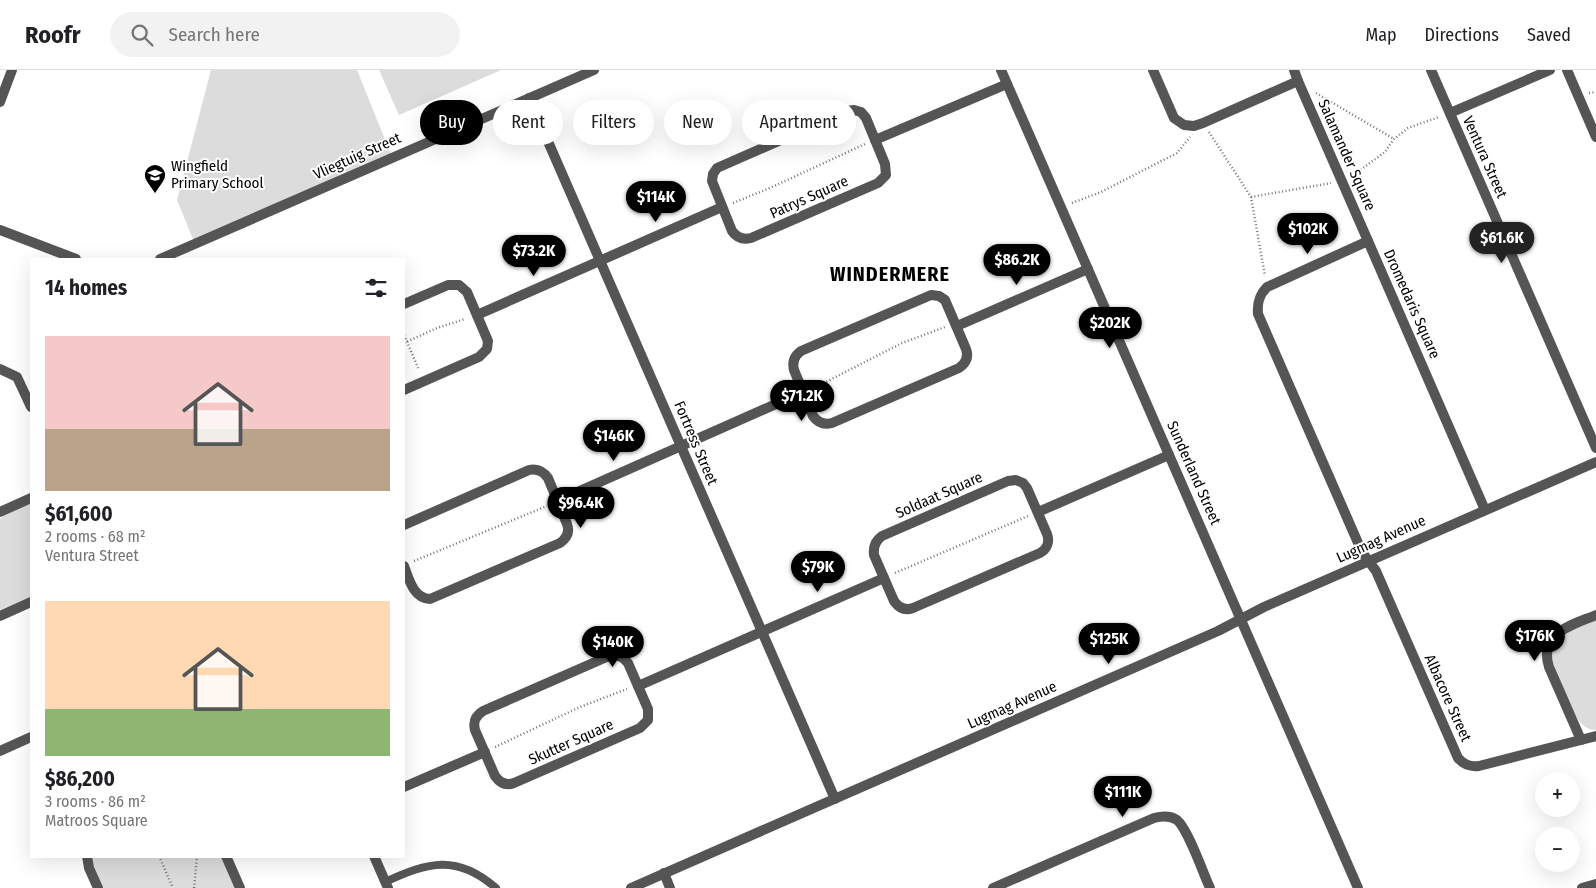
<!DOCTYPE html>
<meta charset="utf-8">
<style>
:root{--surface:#fff;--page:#f2f2f2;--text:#202124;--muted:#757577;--line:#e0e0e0;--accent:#000}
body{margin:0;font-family:"Fira Sans Condensed",sans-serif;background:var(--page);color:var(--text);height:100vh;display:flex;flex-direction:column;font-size:19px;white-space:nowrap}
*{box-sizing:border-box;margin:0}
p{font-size:16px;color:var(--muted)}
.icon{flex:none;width:28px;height:28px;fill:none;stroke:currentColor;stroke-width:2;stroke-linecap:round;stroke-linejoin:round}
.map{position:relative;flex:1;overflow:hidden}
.panel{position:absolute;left:30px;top:188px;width:375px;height:600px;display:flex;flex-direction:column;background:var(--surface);border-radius:0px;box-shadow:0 5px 20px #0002}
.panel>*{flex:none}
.banner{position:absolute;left:420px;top:30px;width:475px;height:45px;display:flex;gap:10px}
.tools{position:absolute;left:1535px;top:702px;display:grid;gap:10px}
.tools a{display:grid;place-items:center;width:45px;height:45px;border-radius:50%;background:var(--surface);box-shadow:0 5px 20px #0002;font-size:25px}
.price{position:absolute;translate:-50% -42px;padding:0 11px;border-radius:18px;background:var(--accent);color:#fff;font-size:16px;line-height:32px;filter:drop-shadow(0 1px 2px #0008)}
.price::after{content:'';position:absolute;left:50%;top:30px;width:15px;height:11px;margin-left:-8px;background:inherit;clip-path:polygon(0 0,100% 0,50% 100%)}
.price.active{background:#222;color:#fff}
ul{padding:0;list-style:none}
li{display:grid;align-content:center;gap:10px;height:265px;padding:0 15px}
li span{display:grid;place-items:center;height:155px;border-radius:0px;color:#555}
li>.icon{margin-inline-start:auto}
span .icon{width:90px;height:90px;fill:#fffc;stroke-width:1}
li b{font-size:21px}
h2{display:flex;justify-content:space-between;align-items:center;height:60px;padding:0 15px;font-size:21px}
.pill{padding:0 18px;border-radius:22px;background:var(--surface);box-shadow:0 5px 20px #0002;font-size:18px;line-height:45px}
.pill.active{background:var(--accent);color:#fff}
header{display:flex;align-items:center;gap:30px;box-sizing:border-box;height:70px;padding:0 25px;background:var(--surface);border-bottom:1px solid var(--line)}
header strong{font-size:24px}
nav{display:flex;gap:28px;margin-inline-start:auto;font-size:18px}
.search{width:350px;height:45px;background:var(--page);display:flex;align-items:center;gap:12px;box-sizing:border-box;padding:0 18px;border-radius:28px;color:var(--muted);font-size:19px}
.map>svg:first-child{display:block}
</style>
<header>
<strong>Roofr</strong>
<div class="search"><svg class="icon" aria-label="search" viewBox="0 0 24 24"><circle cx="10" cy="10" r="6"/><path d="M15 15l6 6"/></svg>Search here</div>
<nav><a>Map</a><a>Directions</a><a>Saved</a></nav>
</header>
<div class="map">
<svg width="1596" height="818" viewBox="0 0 1596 818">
<rect width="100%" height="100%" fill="#fff"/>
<!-- green -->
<g fill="#dcdcdc">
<path d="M211,0H357L392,87L195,174L177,130Z"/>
<path d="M379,0H501L399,45Z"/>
<path d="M31,433V527L0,540V449L4,446Z"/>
<path d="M1596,550V660C1589,660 1584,657 1579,651C1572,638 1553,600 1552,587C1552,581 1553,574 1558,569C1568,560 1584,556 1596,550Z"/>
<path d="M93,786H221L235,818H103L93,796Z"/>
</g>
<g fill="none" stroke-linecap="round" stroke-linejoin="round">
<!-- path -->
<g stroke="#777" stroke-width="2.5" stroke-dasharray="1 2.5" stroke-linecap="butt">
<path d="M1316,23L1394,69"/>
<path d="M1589,23L1596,22"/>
<path d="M1209,62L1251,127L1265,206"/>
<path d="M1352,106L1385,82L1394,69L1408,58L1439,47"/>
<path d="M1251,127L1331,113"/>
<path d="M733,133L770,118L865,74"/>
<path d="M1072,133L1101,122L1177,83L1190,67"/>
<path d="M404,265L419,300"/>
<path d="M404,273L437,258L465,249"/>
<path d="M814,318L902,273L945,257"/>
<path d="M414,491L547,436"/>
<path d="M895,503L1028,446"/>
<path d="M495,677L580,637L627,619"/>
<path d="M159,786L173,818"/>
<path d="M194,818L197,786"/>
</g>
<!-- service -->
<path stroke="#555" stroke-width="8" d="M385,812C428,792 457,784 496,818"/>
<!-- minor -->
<g stroke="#555" stroke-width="10">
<path d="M1001,0L1358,818"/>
<path d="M1153,0L1174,48L1184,55L1194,56L1203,53L1298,11L1294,0"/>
<path d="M1431,0L1596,378"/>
<path d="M1567,0L1596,67"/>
<path d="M1298,11L1368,171"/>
<path d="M529,28L835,729"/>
<path d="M0,32L12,0"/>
<path d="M854,40L861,42L866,48L885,94L886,105L878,113L751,168C743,170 737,168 732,161L712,111L713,104L717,98L847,41Z"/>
<path d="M1450,43L1550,0"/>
<path d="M875,70L1007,14"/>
<path d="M0,160L76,189"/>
<path d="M160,189L594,0"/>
<path d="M931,225L939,226L945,230L966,279C969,287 966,293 959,298L832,353C824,355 818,353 813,346L794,300C792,292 794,286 801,281Z"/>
<path d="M404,234L448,215H459L467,222L488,271L487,279L479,287L404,320"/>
<path d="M477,245L722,137"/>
<path d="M957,256L1088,199"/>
<path d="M0,299L17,307L31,337"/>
<path d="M1016,410L1023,413L1027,418L1047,464C1050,472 1047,479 1040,483L913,538C905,541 899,538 894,531L874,485C873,477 875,471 882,466L1008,411Z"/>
<path d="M557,431L803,322"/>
<path d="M1485,440L1368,171L1267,217C1259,225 1257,233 1258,244L1362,482L1376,501L1458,688C1464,695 1470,697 1479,696L1596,666"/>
<path d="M0,442L31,428"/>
<path d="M1038,442L1169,385"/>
<path d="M404,455L529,400C537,398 543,401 548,408L567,454C570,462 567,468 560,473L430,529C413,528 409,509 404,496"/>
<path d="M0,546L31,532"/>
<path d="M617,585L623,588L628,593L648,639V650L640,658L514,713C506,716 500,713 495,706L475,660C473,652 475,646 483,641L609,586Z"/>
<path d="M638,616L884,508"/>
<path d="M1581,670L1549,597C1538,563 1572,555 1596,545"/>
<path d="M0,681L31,667"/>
<path d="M404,717L485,682"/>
<path d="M87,786L89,798L98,818"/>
<path d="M226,786L240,818"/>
<path d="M374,786L388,818"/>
<path d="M664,803L670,818"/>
<path d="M631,818L1218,561L1264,537L1596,392"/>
<path d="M993,818L1154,748C1162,746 1170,745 1177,750C1188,759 1203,803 1210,818"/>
<path d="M1582,818L1596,814"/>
</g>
</g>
<!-- icons -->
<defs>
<g id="school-pin" transform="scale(1.125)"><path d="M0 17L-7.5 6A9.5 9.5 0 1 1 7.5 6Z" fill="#000" stroke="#fff"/><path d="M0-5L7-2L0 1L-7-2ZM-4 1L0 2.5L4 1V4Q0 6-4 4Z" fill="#fff"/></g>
</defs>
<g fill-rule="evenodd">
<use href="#school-pin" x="155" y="105"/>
</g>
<g text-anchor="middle" stroke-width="4" stroke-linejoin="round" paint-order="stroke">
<!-- street labels -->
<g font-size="15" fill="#000" stroke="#fff">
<text transform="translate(1347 85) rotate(66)" y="5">Salamander Square</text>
<text transform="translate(357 86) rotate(-24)" y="5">Vliegtuig Street</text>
<text transform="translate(1485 87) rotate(66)" y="5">Ventura Street</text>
<text transform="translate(809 127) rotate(-24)" y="5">Patrys Square</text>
<text transform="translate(1412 234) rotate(66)" y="5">Dromedaris Square</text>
<text transform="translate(696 373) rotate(67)" y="5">Fortress Street</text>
<text transform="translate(1194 403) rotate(66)" y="5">Sunderland Street</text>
<text transform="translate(939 425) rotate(-24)" y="5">Soldaat Square</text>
<text transform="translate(1381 469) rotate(-24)" y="5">Lugmag Avenue</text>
<text transform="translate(1448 628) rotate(66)" y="5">Albacore Street</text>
<text transform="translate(1012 635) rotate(-24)" y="5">Lugmag Avenue</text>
<text transform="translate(571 672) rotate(-24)" y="5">Skutter Square</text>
</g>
<!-- poi labels -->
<g font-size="15" fill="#000" stroke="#fff" text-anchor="start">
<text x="171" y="101">Wingfield<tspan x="171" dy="17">Primary School</tspan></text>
</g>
<!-- district labels -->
<g font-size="20" font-weight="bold" letter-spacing="1" fill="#000" stroke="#fff">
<text x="890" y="211">WINDERMERE</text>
</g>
</g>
</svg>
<div class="tools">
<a>+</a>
<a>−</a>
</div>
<b class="price" style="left:656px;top:153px">$114K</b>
<b class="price" style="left:1308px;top:185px">$102K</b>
<b class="price active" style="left:1502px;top:194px">$61.6K</b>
<b class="price" style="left:534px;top:207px">$73.2K</b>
<b class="price" style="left:1017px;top:216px">$86.2K</b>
<b class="price" style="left:1110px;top:279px">$202K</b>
<b class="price" style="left:802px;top:352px">$71.2K</b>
<b class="price" style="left:614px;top:392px">$146K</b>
<b class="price" style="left:581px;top:459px">$96.4K</b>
<b class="price" style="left:818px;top:523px">$79K</b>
<b class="price" style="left:1535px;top:592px">$176K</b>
<b class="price" style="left:1109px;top:595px">$125K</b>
<b class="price" style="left:613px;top:598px">$140K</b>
<b class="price" style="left:1123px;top:748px">$111K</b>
<div class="banner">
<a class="pill active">Buy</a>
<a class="pill">Rent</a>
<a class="pill">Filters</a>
<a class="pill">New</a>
<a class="pill">Apartment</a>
</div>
<section class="panel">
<h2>14 homes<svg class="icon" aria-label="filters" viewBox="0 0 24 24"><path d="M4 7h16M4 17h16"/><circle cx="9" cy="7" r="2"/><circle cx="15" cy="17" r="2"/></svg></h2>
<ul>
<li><span style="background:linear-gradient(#f6c9c9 60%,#b9a48a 0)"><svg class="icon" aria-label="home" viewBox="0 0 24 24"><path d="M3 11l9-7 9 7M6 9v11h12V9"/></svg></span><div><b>$61,600</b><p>2 rooms · 68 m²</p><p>Ventura Street</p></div></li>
<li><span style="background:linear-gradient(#ffd9b3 70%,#8fb573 0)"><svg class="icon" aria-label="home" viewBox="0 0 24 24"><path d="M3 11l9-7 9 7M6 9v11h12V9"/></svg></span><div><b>$86,200</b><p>3 rooms · 86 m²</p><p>Matroos Square</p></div></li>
</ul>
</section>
</div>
